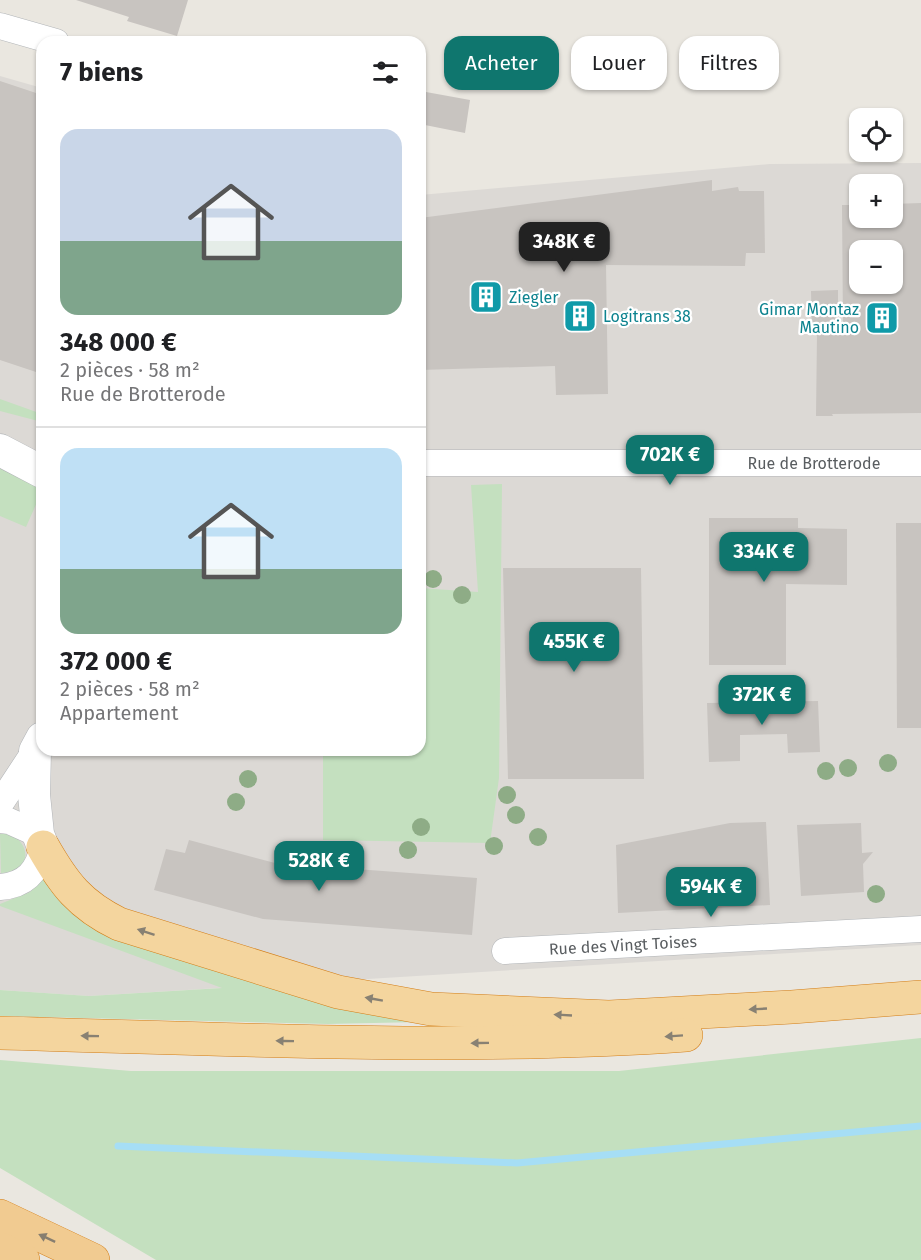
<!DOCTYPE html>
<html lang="fr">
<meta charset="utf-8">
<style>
:root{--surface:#fff;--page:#f6f6f6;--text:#202124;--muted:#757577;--line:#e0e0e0;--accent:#0f766e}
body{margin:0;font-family:"Fira Sans",sans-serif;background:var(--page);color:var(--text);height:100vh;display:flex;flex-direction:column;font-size:22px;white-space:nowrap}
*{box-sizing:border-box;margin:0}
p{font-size:20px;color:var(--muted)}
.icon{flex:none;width:33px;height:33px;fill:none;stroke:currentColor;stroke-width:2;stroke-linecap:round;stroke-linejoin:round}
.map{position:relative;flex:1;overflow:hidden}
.side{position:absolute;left:36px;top:36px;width:390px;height:720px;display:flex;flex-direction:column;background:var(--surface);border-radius:18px;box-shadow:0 2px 4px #0004}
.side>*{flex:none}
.banner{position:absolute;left:444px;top:36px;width:387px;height:54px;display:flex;gap:12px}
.buttons{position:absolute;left:849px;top:108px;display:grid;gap:12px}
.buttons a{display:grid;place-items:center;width:54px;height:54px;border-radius:12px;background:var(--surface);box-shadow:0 2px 4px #0004;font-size:30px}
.price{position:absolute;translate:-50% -51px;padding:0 14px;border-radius:12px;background:var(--accent);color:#fff;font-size:20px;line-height:39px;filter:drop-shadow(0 2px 3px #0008)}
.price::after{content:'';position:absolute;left:50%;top:36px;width:18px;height:14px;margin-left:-9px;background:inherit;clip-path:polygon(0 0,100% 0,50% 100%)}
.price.on{background:#222;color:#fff}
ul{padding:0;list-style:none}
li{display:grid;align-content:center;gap:12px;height:318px;padding:0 24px}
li+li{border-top:2px solid var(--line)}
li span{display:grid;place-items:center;height:186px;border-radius:18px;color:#555}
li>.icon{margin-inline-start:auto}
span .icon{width:108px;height:108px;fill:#fffc;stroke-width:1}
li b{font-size:26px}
h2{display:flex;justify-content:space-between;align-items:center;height:72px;padding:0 24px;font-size:26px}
.pill{padding:0 21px;border-radius:18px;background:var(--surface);box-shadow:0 2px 4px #0004;font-size:21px;line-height:54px}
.pill.on{background:var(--accent);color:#fff}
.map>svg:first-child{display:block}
</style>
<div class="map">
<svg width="921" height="1260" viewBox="0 0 921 1260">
<rect width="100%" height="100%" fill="#eae7e0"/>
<!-- industrial -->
<path fill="#dcd9d5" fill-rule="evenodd" d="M0,76L42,88V750H420V195L770,164L921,163V945L89,996L0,990ZM860,184H892V218H860ZM860,250H892V284H860Z"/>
<!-- green -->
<g fill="#c4e0bf">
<path d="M0,399L42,414V422L0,411Z"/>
<path d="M0,468L42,487V491L26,527L0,516Z"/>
<path d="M502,484L499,778L490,843L323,840V750H420V588L478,592L471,485Z"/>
<path d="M10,833C34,848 29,871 1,873L0,834Z"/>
<path d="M47,874L62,897L419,1022L328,1024L0,1016V990L89,996L222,988L0,906V904L30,892Z"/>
<path d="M921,1038V1260H156L0,1168V1060L131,1071H619Z"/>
</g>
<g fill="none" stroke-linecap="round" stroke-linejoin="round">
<!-- stream -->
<path stroke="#a6def5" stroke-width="7" d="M118,1146L517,1163L921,1126"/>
</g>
<!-- building -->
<g fill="#c8c4c0" fill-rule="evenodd">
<path d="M76,0H188L177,36L127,21L129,17Z"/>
<path d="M0,81L42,95V374L0,360Z"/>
<path d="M426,92L470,100L465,133L420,124Z"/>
<path d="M712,180V191L738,187L739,191H764L765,253H746L745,266L606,265L608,394L556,395L555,366L420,370V218Z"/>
<path d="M921,203V413L832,414L833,416H816L817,334H812L811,291L838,290V328H843L842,205H860V218H892V204ZM860,250H892V284H860Z"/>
<path d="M709,518H798V528L847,529V585L786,584V665H709Z"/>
<path d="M896,523H921V728H897Z"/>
<path d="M503,568H641L644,779H508Z"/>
<path d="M818,701L820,752L788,753L787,734L740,735V761L709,762L707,703Z"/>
<path d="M766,822L770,905L618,913L616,845L730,823Z"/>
<path d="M861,823L862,853L873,852L863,864L864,892L801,896L797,825Z"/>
<path d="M189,840L275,863L477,878L472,935L263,919L154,890L166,849L185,853Z"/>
</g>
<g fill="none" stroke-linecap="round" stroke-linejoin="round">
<!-- minor casing -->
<g stroke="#b1b4b7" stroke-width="27">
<g id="minor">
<path d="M0,26L56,42"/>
<path id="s1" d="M420,463H921"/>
<path d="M0,804L35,751"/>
<path d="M0,820L9,821L38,834"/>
<path d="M0,887C26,885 38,871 43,847"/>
<path id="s2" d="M505,951L921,929"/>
</g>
</g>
<!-- tertiary casing -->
<g stroke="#b1b4b7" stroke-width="33">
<g id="tertiary">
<path d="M0,450L42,472"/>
<path d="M42,738L35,751L34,795L38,834L43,847"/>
</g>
</g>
<!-- trunk casing -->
<g stroke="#d37e17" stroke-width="34">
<g id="trunk">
<path d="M43,847C64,884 80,905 119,924L338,992L431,1009L609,1017L792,1007L921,997"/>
<path d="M0,1033C229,1039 458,1051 686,1035"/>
</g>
</g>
<!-- motorway casing -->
<g stroke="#d37e17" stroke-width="34">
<g id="motorway">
<path d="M0,1216L93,1260"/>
<path d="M0,1249L23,1260"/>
</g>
</g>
<!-- minor -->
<use href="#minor" stroke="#fff" stroke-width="26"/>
<!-- tertiary -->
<use href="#tertiary" stroke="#fff" stroke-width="32"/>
<!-- trunk -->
<use href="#trunk" stroke="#f4d59e" stroke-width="33"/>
<!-- motorway -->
<use href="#motorway" stroke="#f1cb91" stroke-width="33"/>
</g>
<!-- trees -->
<g fill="#8eac86">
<circle cx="433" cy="579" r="9"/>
<circle cx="462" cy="595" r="9"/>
<circle cx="888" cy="763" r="9"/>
<circle cx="848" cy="768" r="9"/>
<circle cx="826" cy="771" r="9"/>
<circle cx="248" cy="779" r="9"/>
<circle cx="507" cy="795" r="9"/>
<circle cx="236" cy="802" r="9"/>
<circle cx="516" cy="815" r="9"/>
<circle cx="421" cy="827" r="9"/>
<circle cx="538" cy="837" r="9"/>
<circle cx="494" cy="846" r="9"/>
<circle cx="408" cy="850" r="9"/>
<circle cx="876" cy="894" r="9"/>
</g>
<!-- one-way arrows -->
<defs><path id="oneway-solid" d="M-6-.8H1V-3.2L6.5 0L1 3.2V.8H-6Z" transform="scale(1.5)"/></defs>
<g fill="#888173">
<use href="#oneway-solid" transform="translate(146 932) rotate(-162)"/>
<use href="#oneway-solid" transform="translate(374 999) rotate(-170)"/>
<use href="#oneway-solid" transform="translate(758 1009) rotate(177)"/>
<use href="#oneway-solid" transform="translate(563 1015) rotate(-177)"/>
<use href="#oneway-solid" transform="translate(90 1036) rotate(-179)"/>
<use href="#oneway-solid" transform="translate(674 1036) rotate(176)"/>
<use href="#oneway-solid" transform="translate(285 1041) rotate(-179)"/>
<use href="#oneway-solid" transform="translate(480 1043) rotate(179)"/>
</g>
<use fill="#877e6f" href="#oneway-solid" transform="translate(47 1238) rotate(-155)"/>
<!-- icons -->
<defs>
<g id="building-square" transform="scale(1.725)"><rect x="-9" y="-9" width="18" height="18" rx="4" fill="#0f9aa8" stroke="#fff"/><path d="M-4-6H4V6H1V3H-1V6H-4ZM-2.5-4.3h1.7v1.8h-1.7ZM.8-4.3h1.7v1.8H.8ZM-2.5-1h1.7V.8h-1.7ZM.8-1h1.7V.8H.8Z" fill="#fff"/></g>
</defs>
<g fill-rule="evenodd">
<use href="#building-square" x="486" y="297"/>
<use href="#building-square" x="580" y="316"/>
<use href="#building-square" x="882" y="318"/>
</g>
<g text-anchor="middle" stroke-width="4.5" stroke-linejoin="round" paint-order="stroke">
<!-- culture labels -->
<g font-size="16" fill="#0d838f" stroke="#fff" text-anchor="start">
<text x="509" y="303">Ziegler</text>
<text x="859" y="315" text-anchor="end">Gimar Montaz<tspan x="859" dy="18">Mautino</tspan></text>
<text x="603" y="322">Logitrans 38</text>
</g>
<!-- street labels -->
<g font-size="16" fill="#595d60" stroke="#fff">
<text dy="6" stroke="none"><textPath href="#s1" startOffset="394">Rue de Brotterode</textPath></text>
<text dy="6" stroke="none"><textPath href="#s2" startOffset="118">Rue des Vingt Toises</textPath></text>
</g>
</g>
</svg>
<div class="buttons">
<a><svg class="icon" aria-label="locate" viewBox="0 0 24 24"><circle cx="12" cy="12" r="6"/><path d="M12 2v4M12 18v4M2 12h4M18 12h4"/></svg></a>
<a>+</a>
<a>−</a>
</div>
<b class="price on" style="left:564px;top:273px">348K €</b>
<b class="price" style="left:670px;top:486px">702K €</b>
<b class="price" style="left:764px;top:583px">334K €</b>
<b class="price" style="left:574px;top:673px">455K €</b>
<b class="price" style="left:762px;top:726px">372K €</b>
<b class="price" style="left:319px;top:892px">528K €</b>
<b class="price" style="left:711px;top:918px">594K €</b>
<div class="banner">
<a class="pill on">Acheter</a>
<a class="pill">Louer</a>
<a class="pill">Filtres</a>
</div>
<section class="side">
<h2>7 biens<svg class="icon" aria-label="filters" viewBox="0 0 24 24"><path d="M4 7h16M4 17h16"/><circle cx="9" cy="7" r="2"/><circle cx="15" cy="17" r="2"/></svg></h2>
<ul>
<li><span style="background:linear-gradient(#c9d6e8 60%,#7fa58c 0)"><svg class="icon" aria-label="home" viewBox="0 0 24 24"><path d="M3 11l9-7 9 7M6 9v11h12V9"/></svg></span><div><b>348 000 €</b><p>2 pièces · 58 m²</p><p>Rue de Brotterode</p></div></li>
<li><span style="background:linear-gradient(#bfe0f5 65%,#7fa58c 0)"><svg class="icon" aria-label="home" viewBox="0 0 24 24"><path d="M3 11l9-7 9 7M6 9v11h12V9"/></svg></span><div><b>372 000 €</b><p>2 pièces · 58 m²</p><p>Appartement</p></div></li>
</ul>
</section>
</div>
